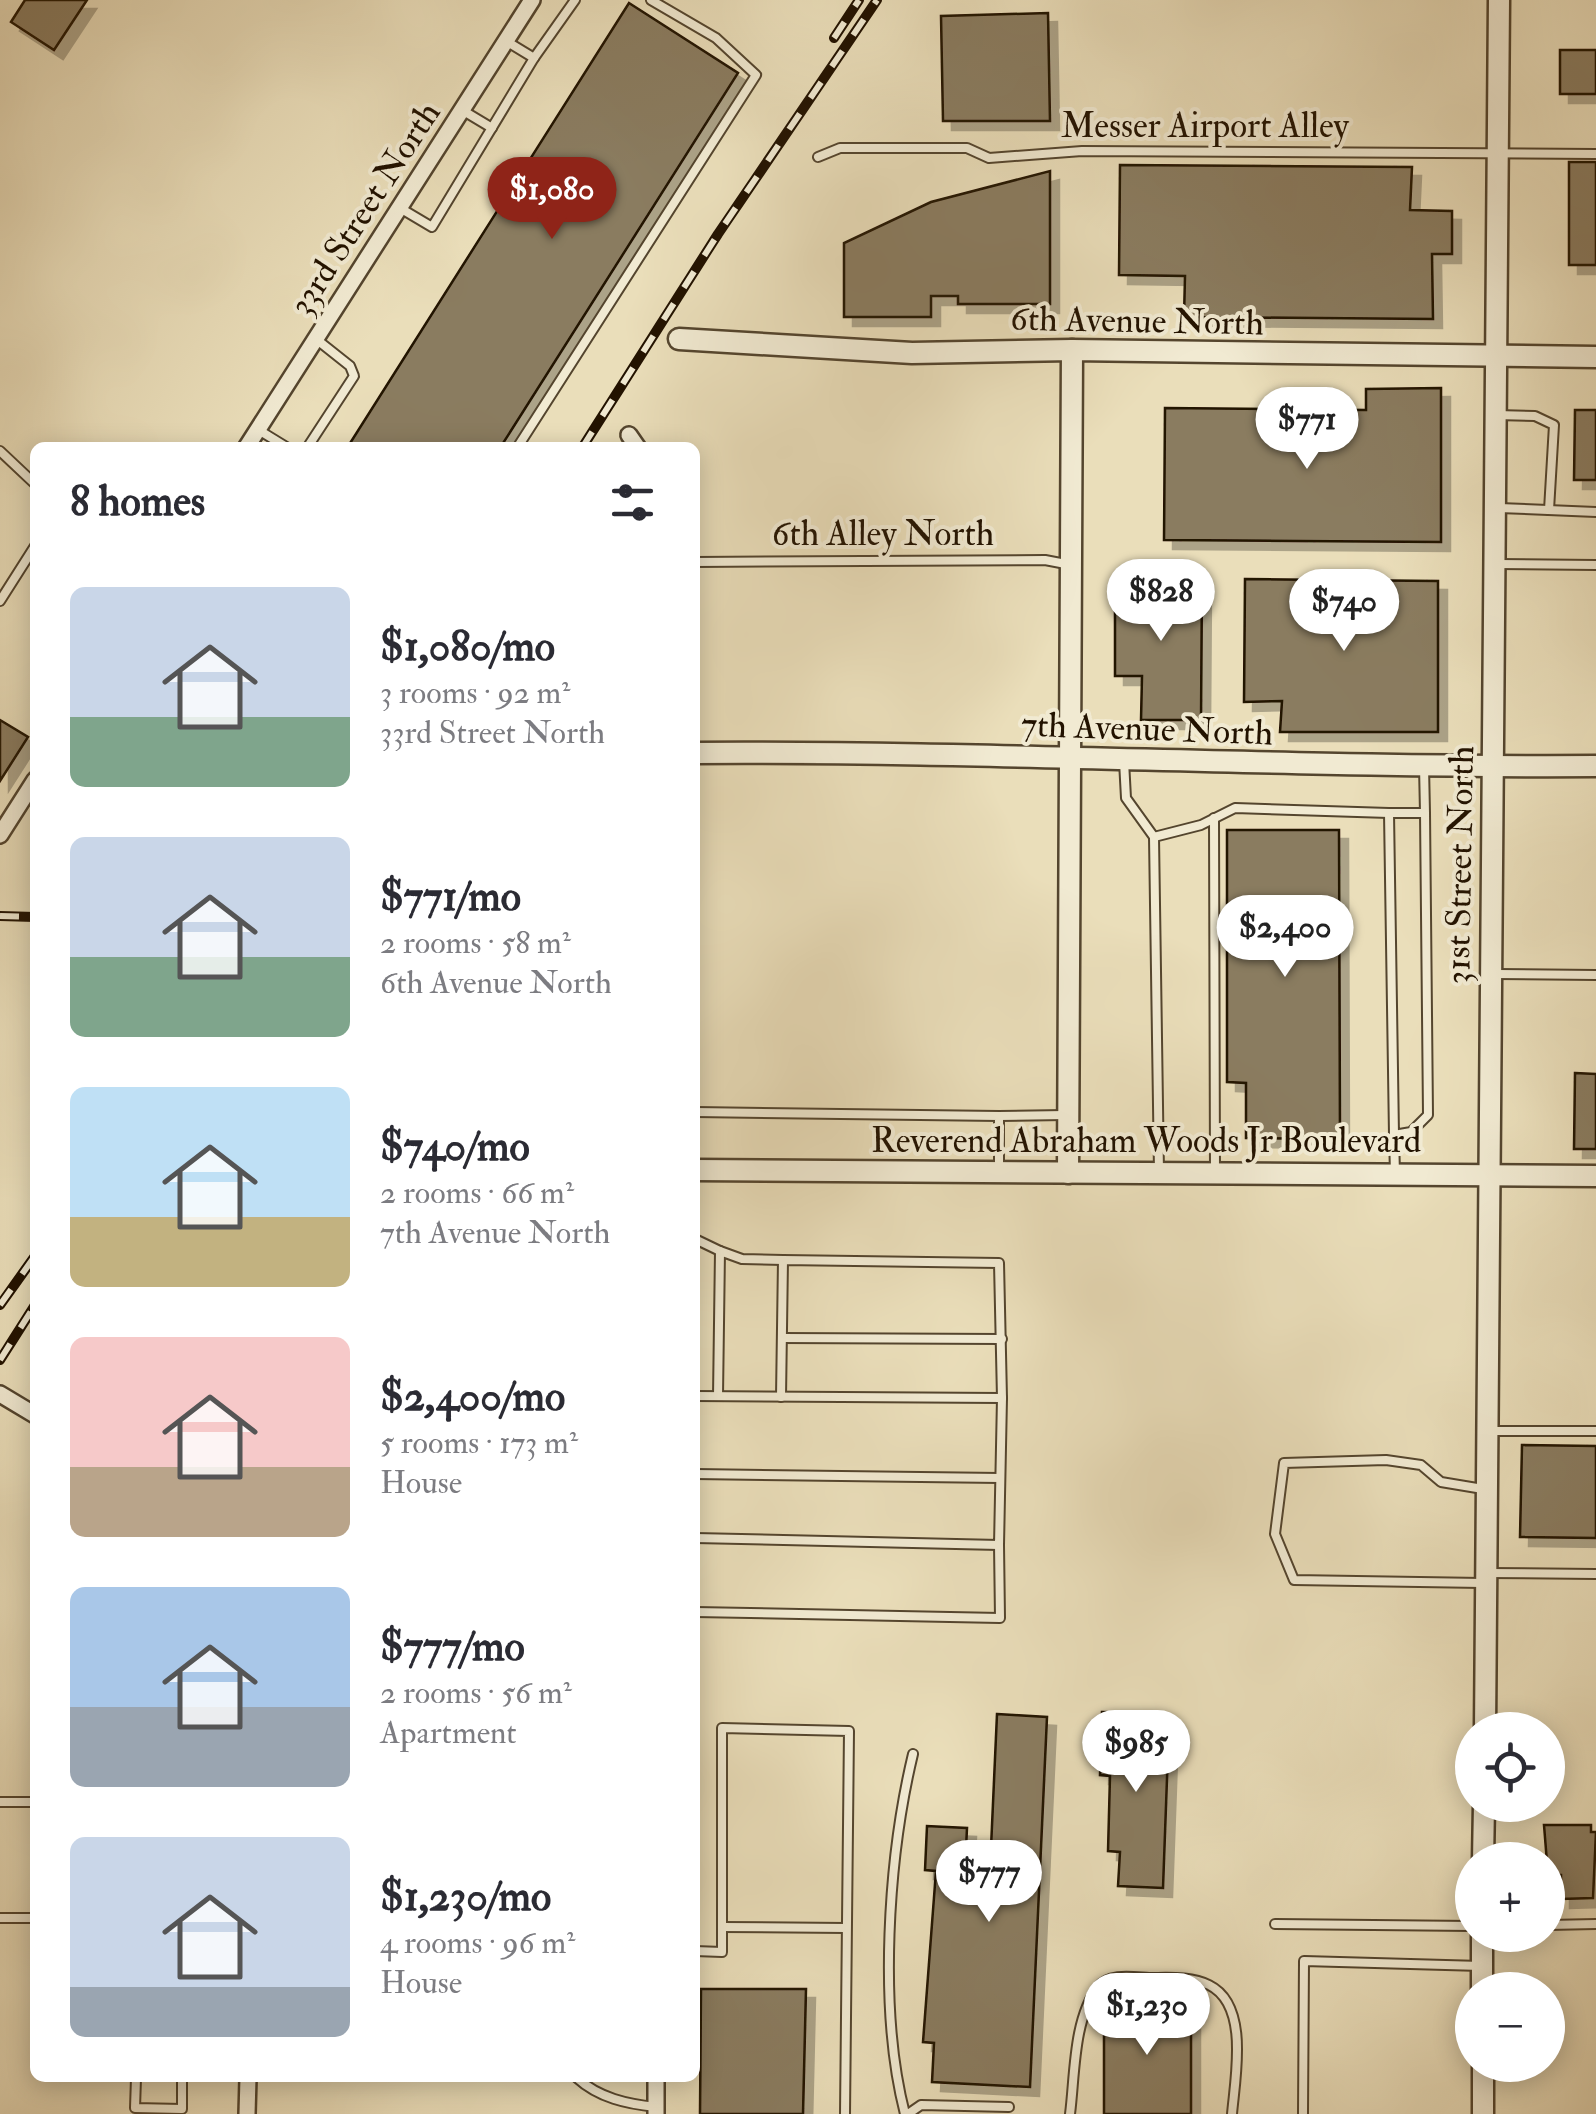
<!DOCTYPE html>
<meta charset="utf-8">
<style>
:root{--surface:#fff;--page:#f2f2f3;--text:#2b2b33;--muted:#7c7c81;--accent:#8f2418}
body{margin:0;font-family:"IM FELL Double Pica",serif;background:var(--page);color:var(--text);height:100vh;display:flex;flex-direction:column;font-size:38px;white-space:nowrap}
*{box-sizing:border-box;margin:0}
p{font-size:32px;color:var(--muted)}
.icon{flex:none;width:55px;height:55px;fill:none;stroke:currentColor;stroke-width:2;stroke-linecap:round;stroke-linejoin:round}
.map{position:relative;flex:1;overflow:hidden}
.panel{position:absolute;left:30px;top:442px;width:670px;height:1640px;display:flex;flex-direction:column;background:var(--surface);border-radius:15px;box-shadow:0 5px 25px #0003}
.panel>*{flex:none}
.tools{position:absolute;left:1455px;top:1712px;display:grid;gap:20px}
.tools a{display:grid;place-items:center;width:110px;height:110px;border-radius:50%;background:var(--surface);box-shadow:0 5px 25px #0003;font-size:50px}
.price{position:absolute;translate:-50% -85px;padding:0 22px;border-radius:35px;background:#fff;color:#222;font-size:32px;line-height:65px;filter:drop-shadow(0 2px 5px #0008)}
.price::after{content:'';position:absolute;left:50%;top:60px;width:30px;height:22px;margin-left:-15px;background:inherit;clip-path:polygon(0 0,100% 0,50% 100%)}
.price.selected{background:var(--accent);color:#fff}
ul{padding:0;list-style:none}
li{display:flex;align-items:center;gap:30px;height:250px;padding:0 40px}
li span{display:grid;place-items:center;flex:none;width:280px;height:200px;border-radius:15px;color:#555}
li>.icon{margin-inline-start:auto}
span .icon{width:120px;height:120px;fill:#fffc;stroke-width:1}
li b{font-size:42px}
h2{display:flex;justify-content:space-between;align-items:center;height:120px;padding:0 40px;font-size:42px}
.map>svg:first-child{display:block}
</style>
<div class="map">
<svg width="1596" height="2114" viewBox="0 0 1596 2114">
<defs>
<filter id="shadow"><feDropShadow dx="9" dy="9" stdDeviation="0" flood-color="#0004"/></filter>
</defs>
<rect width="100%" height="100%" fill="#eadeba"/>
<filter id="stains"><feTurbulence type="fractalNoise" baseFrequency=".002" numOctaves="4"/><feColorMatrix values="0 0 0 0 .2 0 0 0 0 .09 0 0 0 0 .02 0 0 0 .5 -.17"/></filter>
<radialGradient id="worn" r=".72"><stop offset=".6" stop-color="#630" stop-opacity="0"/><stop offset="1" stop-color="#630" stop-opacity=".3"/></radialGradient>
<!-- building -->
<g fill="#8a7c61" stroke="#221200" stroke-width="2.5" filter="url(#shadow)">
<path d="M25,0H87L54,50L11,22Z"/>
<path d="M629,3L738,73L500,448H347Z"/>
<path d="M1048,13L1050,121H943L941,16Z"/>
<rect x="1560" y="50" width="36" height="44"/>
<rect x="1569" y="162" width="27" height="103"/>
<path d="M1120,165L1412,167L1410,210L1452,211V254H1432L1433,319L1184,317L1185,276L1119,275Z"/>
<path d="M1050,171V304H958V296H931V317H844V243L931,202Z"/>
<path d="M1441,388V542L1164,540L1165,408L1366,410V389Z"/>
<path d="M1575,410H1596V480H1574Z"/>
<path d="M1115,577L1202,579L1201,720H1141L1142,676H1115Z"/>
<path d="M1245,579L1438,581V732H1280L1282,701L1244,702Z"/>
<path d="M0,720L28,737L0,781Z"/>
<path d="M1227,830H1339L1340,1139L1246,1138V1083L1227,1082Z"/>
<path d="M1575,1073L1596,1074V1149H1574Z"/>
<path d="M1522,1445L1596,1446V1538L1520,1537Z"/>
<path d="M1102,1712L1163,1714L1162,1751H1168L1163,1888L1118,1886L1120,1852L1108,1851L1110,1776L1100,1775Z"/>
<path d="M997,1714L1047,1717L1030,2087L932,2082L934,2043L923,2042L936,1871L925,1870L927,1826L967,1828L965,1869L990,1870Z"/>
<path d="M1544,1825H1591V1832H1596L1593,1898L1561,1899V1875H1548Z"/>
<path d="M701,1989H806L803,2114H700Z"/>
<path d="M1104,2001L1191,2003V2114H1104Z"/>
</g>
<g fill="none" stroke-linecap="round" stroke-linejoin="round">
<!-- service casing -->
<g stroke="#54452e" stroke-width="12">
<g id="service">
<path d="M506,41L534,58L575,0"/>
<path d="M462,110L492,128"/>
<path d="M818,157L840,148H967L989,158L1082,151L1596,154"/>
<path d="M400,208L432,227L534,58"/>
<path d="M1496,415L1535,416L1554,425L1549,510"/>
<path d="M257,429L288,448"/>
<path d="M307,448L354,376L350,366L316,339"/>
<path d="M517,448L756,75L716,38L651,0"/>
<path d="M0,451L35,484"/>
<path d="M1499,508L1596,512"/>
<path d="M695,562L1045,560L1071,565"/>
<path d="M1496,564L1596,565"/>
<path d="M0,601L35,546"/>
<path d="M1124,761L1126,798L1154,837"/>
<path d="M1424,766L1425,813L1428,1115L1411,1132L1394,1135L1389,813H1425"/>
<path d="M1214,818L1215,1173"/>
<path d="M1496,974L1596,975"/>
<path d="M695,1112L999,1116V1168"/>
<path d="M999,1116L1065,1115"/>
<path d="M1394,1135L1395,1174"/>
<path d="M1159,1172L1154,837L1201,825L1235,808L1389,813"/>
<path d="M695,1239L720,1251"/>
<path d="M782,1338L1002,1339"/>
<path d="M695,1396L1002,1398L999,1545L695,1538"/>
<path d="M718,1396L720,1251L742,1259L783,1260"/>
<path d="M781,1397L783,1260L999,1263L1002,1398"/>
<path d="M1491,1431H1596"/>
<path d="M695,1474L1000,1478"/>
<path d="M1486,1573L1596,1574"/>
<path d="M1482,1583L1294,1580L1275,1534L1284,1463L1386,1460L1421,1465L1441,1482L1483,1489"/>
<path d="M695,1612L1000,1618L999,1545"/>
<path d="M0,1802H35"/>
<path d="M0,1918H35"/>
<path d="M1275,1924L1472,1926"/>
<path d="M1548,1925L1596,1924"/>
<path d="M722,1927L846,1928"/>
<path d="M695,1951L722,1952V1728L849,1731L845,2114"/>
<path d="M136,2078L135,2108L182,2109V2078"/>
<path d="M577,2078C599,2098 627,2104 656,2107"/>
<path d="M905,2114C878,2010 888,1858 913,1754"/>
<path d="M908,2114L921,2105L1009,2107"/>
<path d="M1070,2114C1075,2076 1073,2019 1098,1987C1109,1973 1132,1977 1149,1978C1168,1978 1191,1976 1209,1985C1250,2005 1235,2078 1232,2114"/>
<path d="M1303,2114L1304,1961L1481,1966"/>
</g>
</g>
<!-- minor casing -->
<g stroke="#54452e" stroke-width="20">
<g id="minor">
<path d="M629,435L638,448"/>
<path d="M246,448L532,0"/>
<path d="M0,835L35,780"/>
<path d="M0,1394L35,1415"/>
<path d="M247,2114L248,2078"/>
<path d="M656,2114V2078"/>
</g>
</g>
<!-- tertiary casing -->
<g stroke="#54452e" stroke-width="25">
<g id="tertiary">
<path d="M679,339L912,353L1072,350L1596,357"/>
<path d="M695,753C996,751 1295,768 1596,766"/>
<path d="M695,1170L1596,1176"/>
<path d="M1068,1173L1072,350"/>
<path d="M1485,1730L1499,0"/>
<path d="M1483,1860L1484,1805"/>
<path d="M1482,1935V1990"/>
<path d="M1483,2065V2114"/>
</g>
</g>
<!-- service -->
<use href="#service" stroke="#f1ead2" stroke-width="8"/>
<!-- minor -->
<use href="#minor" stroke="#f1ead2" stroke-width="15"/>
<!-- tertiary -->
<use href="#tertiary" stroke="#f1ead2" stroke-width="20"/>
<!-- rail casing -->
<g stroke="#221200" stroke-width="10">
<g id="rail">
<path d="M834,38L859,0"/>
<path d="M582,448L718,234L877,0"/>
<path d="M0,916L35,917"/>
<path d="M0,1305L35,1256"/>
<path d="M0,1360L35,1305"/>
</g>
</g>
<!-- rail -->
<use href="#rail" stroke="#f1ead2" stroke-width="6" stroke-dasharray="19" stroke-linecap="butt"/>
</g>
<g text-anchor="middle" stroke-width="8" stroke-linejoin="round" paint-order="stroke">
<!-- street labels -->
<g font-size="35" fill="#221200" stroke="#f1ead2">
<text x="1205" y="137">Messer Airport Alley</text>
<text transform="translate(364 208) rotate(-57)" y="12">33rd Street North</text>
<text transform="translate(1137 320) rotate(1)" y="12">6th Avenue North</text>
<text x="883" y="545">6th Alley North</text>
<text transform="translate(1147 728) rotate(2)" y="12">7th Avenue North</text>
<text transform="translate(1459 865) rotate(-89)" y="12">31st Street North</text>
<text x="1146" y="1152">Reverend Abraham Woods Jr Boulevard</text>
</g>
</g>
<rect width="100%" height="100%" filter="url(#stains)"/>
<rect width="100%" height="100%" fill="url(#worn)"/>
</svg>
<div class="tools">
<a><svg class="icon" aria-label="locate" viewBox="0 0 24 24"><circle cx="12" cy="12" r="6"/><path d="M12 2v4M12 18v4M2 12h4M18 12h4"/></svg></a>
<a>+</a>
<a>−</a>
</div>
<b class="price selected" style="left:552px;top:242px">$1,080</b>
<b class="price" style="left:1307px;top:472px">$771</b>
<b class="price" style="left:1161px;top:644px">$828</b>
<b class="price" style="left:1344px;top:654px">$740</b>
<b class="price" style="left:1285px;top:980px">$2,400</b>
<b class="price" style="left:1136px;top:1795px">$985</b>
<b class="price" style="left:989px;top:1925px">$777</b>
<b class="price" style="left:1147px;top:2058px">$1,230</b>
<section class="panel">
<h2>8 homes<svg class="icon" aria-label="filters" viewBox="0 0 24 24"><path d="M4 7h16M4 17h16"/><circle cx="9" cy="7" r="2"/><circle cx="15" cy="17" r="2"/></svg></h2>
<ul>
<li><span style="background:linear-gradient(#c9d6e8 65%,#7fa58c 0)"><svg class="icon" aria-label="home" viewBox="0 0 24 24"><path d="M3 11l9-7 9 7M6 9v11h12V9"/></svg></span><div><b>$1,080/mo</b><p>3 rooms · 92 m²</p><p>33rd Street North</p></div></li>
<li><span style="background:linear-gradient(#c9d6e8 60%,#7fa58c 0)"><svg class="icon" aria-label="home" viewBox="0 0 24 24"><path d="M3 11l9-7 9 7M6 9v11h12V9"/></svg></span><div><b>$771/mo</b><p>2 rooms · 58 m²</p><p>6th Avenue North</p></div></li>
<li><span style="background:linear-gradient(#bfe0f5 65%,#c2b280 0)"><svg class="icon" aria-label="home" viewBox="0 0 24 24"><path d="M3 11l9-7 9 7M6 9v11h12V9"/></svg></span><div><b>$740/mo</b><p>2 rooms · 66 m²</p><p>7th Avenue North</p></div></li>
<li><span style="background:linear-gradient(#f6c9c9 65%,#b9a48a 0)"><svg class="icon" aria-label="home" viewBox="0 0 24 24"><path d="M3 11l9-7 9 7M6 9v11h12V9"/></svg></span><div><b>$2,400/mo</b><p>5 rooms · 173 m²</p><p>House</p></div></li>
<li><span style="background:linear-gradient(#a9c7e8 60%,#9aa5b1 0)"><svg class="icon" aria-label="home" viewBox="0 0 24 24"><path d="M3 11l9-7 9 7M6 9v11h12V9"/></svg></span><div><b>$777/mo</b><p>2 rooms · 56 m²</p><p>Apartment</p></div></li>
<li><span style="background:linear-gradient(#c9d6e8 75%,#9aa5b1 0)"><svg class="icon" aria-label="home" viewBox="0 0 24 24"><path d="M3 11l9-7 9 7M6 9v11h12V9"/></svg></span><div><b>$1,230/mo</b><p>4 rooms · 96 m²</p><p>House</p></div></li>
</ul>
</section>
</div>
